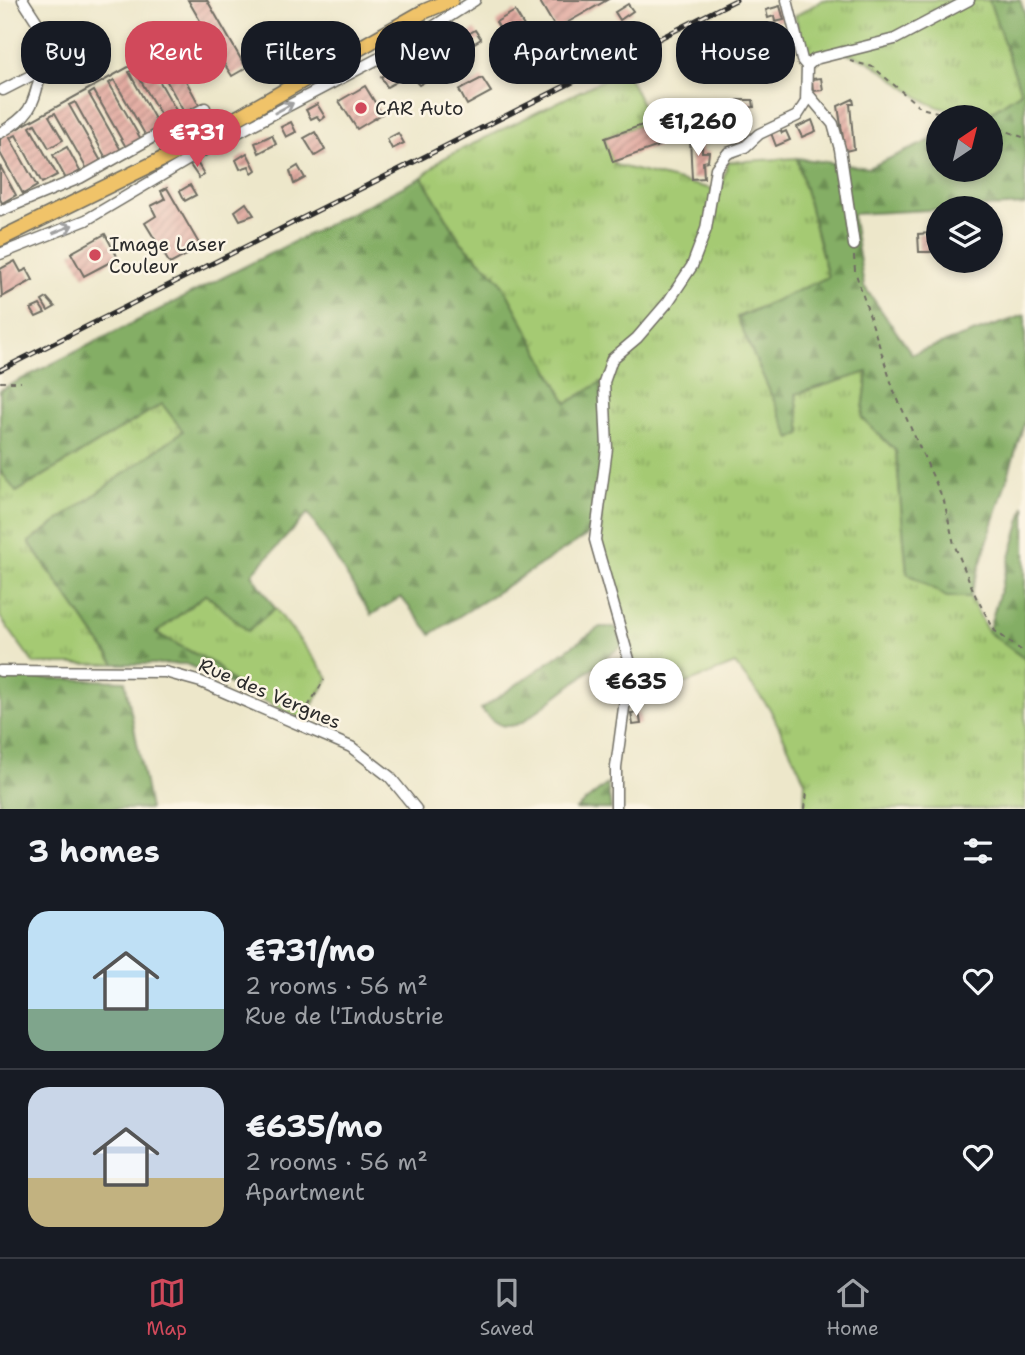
<!DOCTYPE html>
<meta charset="utf-8">
<style>
:root{--surface:#171b24;--page:#242831;--text:#f1f3f6;--muted:#9ea1a6;--line:#363941;--accent:#d1495b}
body{margin:0;font-family:"Shantell Sans",sans-serif;background:var(--page);color:var(--text);height:100vh;display:flex;flex-direction:column;font-size:26px;white-space:nowrap}
*{box-sizing:border-box;margin:0}
p{font-size:23px;color:var(--muted)}
.icon{flex:none;width:38px;height:38px;fill:none;stroke:currentColor;stroke-width:2;stroke-linecap:round;stroke-linejoin:round}
.map{position:relative;height:809px;overflow:hidden}
.details{display:flex;flex-direction:column;background:var(--surface);flex:1}
.details>*{flex:none}
.banner{position:absolute;left:21px;top:21px;width:984px;height:63px;display:flex;gap:14px}
.needle{width:46px;rotate:35deg}
.controls{position:absolute;left:926px;top:105px;display:grid;gap:14px}
.controls a{display:grid;place-items:center;width:77px;height:77px;border-radius:50%;background:var(--surface);box-shadow:0 4px 10px #0003;font-size:35px}
.price{position:absolute;translate:-50% -60px;padding:0 16px;border-radius:24px;background:#fff;color:#222;font-size:23px;line-height:46px;filter:drop-shadow(0 2px 4px #0008)}
.price::after{content:'';position:absolute;left:50%;top:42px;width:21px;height:16px;margin-left:-10px;background:inherit;clip-path:polygon(0 0,100% 0,50% 100%)}
.price.active{background:var(--accent);color:#fff}
ul{padding:0;list-style:none}
li{display:flex;align-items:center;gap:21px;height:175px;padding:0 28px}
li+li{border-top:2px solid var(--line)}
li span{display:grid;place-items:center;flex:none;width:196px;height:140px;border-radius:21px;color:#555}
li>.icon{margin-inline-start:auto}
span .icon{width:84px;height:84px;fill:#fffc;stroke-width:1}
li b{font-size:30px}
h2{display:flex;justify-content:space-between;align-items:center;height:84px;padding:0 28px;font-size:30px}
.tag{padding:0 24px;border-radius:28px;background:var(--surface);box-shadow:0 4px 10px #0003;font-size:24px;line-height:63px}
.tag.active{background:var(--accent);color:#fff}
.dock{display:flex;justify-content:space-around;align-items:center;height:98px;border-top:2px solid var(--line);background:var(--surface);font-size:19px;color:var(--muted)}
.dock a{display:grid;justify-items:center;gap:4px}
.dock .active{color:var(--accent)}
.map>svg:first-child{display:block}
</style>
<div class="map">
<svg width="1025" height="809" viewBox="0 0 1025 809">
<defs>
<pattern id="grass-tufts" width="24" height="20" patternUnits="userSpaceOnUse" patternTransform="scale(1.75)"><rect width="24" height="20" fill="#a5ca73"/><path d="M3 7l-1-3M5 7V3M7 7l1-3M15 17l-1-3M17 17v-4M19 17l1-3" fill="none" stroke="#87a45f"/></pattern>
<pattern id="forest-firs" width="22" height="20" patternUnits="userSpaceOnUse" patternTransform="scale(1.75)"><rect width="22" height="20" fill="#84ae65"/><path d="M5 1l3.5 6h-7zM16 11l3.5 6h-7z" fill="#6c8e53"/></pattern>
<pattern id="building-hatch" width="6" height="6" patternUnits="userSpaceOnUse" patternTransform="scale(1.75)"><rect width="6" height="6" fill="#e2aaa0"/><path d="M-1 1l2-2M0 6l6-6M5 7l2-2" fill="none" stroke="#b78b83"/></pattern>
</defs>
<rect width="100%" height="100%" fill="#fcf5e5"/>
<filter id="ink" filterUnits="userSpaceOnUse"><feTurbulence type="fractalNoise" baseFrequency=".0143" numOctaves="2"/><feDisplacementMap in="SourceGraphic" scale="14" xChannelSelector="R" yChannelSelector="G"/><feConvolveMatrix kernelMatrix="1 2 1 2 8 2 1 2 1" color-interpolation-filters="sRGB"/></filter>
<filter id="wash" filterUnits="userSpaceOnUse"><feTurbulence type="fractalNoise" baseFrequency=".00686" numOctaves="4" result="noise"/><feDisplacementMap in="SourceGraphic" scale="28" xChannelSelector="R" yChannelSelector="G"/><feGaussianBlur stdDeviation="1.57" result="paint"/><feColorMatrix in="noise" values="0 0 0 0 0 0 0 0 0 0 0 0 0 0 0 0 0 1.4 0 .05"/><feComposite in="paint" operator="in"/></filter>
<g filter="url(#wash)">
<rect width="100%" height="100%" fill="#ede7ca"/>
<!-- grass -->
<g fill="url(#grass-tufts)" stroke="#687a4f" stroke-width="2">
<path d="M823,0H989L1021,92L985,116C968,112 942,111 927,102C885,78 864,40 806,55L795,16Z"/>
<path d="M625,69L650,121L605,138L615,165L720,191L728,162L797,158L828,278L737,317L801,433L796,394L868,371L862,418L896,451L907,573L947,597H970L988,632L1025,659V809H804L805,781L770,709L735,664L631,705L635,664L601,546V383L567,404L500,280L461,242L422,177L442,159Z"/>
<path d="M162,404L184,431L29,542L115,664H34L0,617V470L17,492Z"/>
<path d="M206,594L248,631L275,608L329,678L303,720L237,687L216,665L155,634Z"/>
</g>
<!-- forest -->
<g fill="url(#forest-firs)" stroke="#586c48" stroke-width="2">
<path d="M989,0H1020L1025,14V205L852,214L864,286L912,354L1025,315V421L970,597H947L907,573L896,451L862,418L868,372L796,394L801,434L791,439L737,318L828,277L797,158L868,168L938,137V170H990V117H983L1021,92Z"/>
<path d="M422,177L461,242L500,280L567,403L601,382V468L589,534L431,634L401,597L371,615L308,513L252,574L275,608L248,631L206,594L156,633L216,665L237,687L186,664H115L29,542L183,431L162,404L16,492L0,470V390Z"/>
<path d="M1025,506V659L988,632Z"/>
<path d="M600,627H616L623,645L523,722C504,731 494,724 481,709Z"/>
<path d="M0,677L125,681L150,809H0Z"/>
<path d="M607,784L611,809H576Z"/>
</g>
<g id="blocks">
<!-- building -->
<g fill="url(#building-hatch)">
<path d="M188,0H207L246,68L232,76L223,62L204,73L198,61L217,50Z"/>
<path d="M539,0H607L556,29Z"/>
<path d="M628,4L633,11L620,20L615,12Z"/>
<path d="M780,6L784,20L775,22L774,16L768,18L766,10Z"/>
<path d="M515,11L534,43L515,54L496,22Z"/>
<path d="M475,30L481,39L468,47L462,38Z"/>
<path d="M453,31L459,41L441,51L435,41Z"/>
<path d="M283,32L289,43L266,56L260,45Z"/>
<path d="M179,39L181,43L169,50L201,108L186,116L154,58L148,61L181,119L167,126L134,69L129,72L161,130L147,138L114,80L109,83L142,141L127,149L94,91L89,94L122,152L107,160L75,102L69,105L102,163L88,171L55,113L49,116L63,140L49,148L35,124L30,127L57,175L42,183L16,135L10,138L37,186L23,194L0,153V138Z"/>
<path d="M767,40L770,52L757,55L754,44Z"/>
<path d="M422,61L431,78L419,85L407,72Z"/>
<path d="M390,72L396,82L387,87L381,77Z"/>
<path d="M482,78L491,92L467,105L459,90Z"/>
<path d="M821,78L823,90L813,91L812,79Z"/>
<path d="M365,86L382,114L357,129L339,101Z"/>
<path d="M853,99L854,104H850L854,149L845,151L838,106Z"/>
<path d="M738,100H753L754,107L738,108Z"/>
<path d="M317,104L325,117L320,121L317,116L311,119L306,110Z"/>
<path d="M674,114L682,138L613,162L605,138Z"/>
<path d="M812,120L816,131L802,137L797,127Z"/>
<path d="M291,122L296,132L286,137L281,127Z"/>
<path d="M780,129L782,133L786,131L790,140L776,146L771,133Z"/>
<path d="M713,130L746,134L745,144L711,140Z"/>
<path d="M315,132L325,150L315,156L304,138Z"/>
<path d="M398,133L404,143L392,149L387,139Z"/>
<path d="M272,135L276,144L259,153L255,143Z"/>
<path d="M690,138H702V152H709L708,161L703,162L704,178L692,179Z"/>
<path d="M67,147L80,171L66,179L53,155Z"/>
<path d="M247,153L256,170L252,173L249,166L240,169L236,160Z"/>
<path d="M196,161L204,174L199,178L190,165Z"/>
<path d="M0,166L16,195L2,203L0,199Z"/>
<path d="M298,166L305,178L294,184L290,171Z"/>
<path d="M190,185L196,195L185,201L180,191Z"/>
<path d="M167,188L201,247L170,264L145,223L156,216L151,206L165,199L161,191Z"/>
<path d="M246,203L254,215L240,220L235,211Z"/>
<path d="M931,233V252H919L918,234Z"/>
<path d="M105,234L118,258L84,276L71,253Z"/>
<path d="M15,261L21,272L27,269L33,280L2,297L0,269Z"/>
<path d="M47,298L55,307L48,311L42,301Z"/>
<path d="M40,305L45,313L36,317L31,309Z"/>
<path d="M639,712L641,724L633,725L631,713Z"/>
</g>
</g>
</g>
<g filter="url(#ink)">
<use href="#blocks" fill-opacity="0" stroke="#6f6d63" stroke-width="2"/>
<g fill="none" stroke-linecap="round" stroke-linejoin="round">
<!-- minor casing -->
<g stroke="#6f6d63" stroke-width="13">
<g id="minor">
<path d="M807,66L815,59L895,39L969,0"/>
<path d="M3,90L42,70"/>
<path d="M807,93L833,124L840,149L854,245"/>
<path d="M0,133C32,114 32,107 41,73C43,64 51,59 49,48C46,32 31,14 23,0"/>
<path d="M0,211L80,178L205,108"/>
<path d="M0,254L86,220L208,148L408,43L475,0"/>
<path d="M0,671L165,672L201,682L351,747L390,777L416,809"/>
<path d="M616,809V767L630,663L595,540L607,448L604,382L612,359L637,338L668,302L692,266L706,229L716,168L728,153L745,147L759,134L797,116L806,102L807,66L802,60L787,0"/>
</g>
</g>
<!-- major casing -->
<g stroke="#6f6d63" stroke-width="17">
<path id="major" d="M0,239L179,151L423,12L451,0"/>
</g>
<!-- path -->
<g stroke="#6f6d63" stroke-width="2" stroke-dasharray="5 5" stroke-linecap="butt">
<path d="M850,61L873,67L921,108L957,117"/>
<path d="M990,125L1025,138"/>
<path d="M854,256L855,271L894,391L944,501L954,544L976,597L995,631L1025,653"/>
<path d="M0,382H21"/>
<path d="M303,715L324,680"/>
<path d="M805,809L807,792"/>
</g>
<!-- minor -->
<use href="#minor" stroke="#fff" stroke-width="10"/>
<!-- major -->
<use href="#major" stroke="#f0c369" stroke-width="14"/>
<!-- rail casing -->
<g stroke="#2b2b2b" stroke-width="5">
<path id="rail" d="M0,370L736,0"/>
</g>
<!-- rail -->
<use href="#rail" stroke="#fcf5e5" stroke-width="2.5" stroke-dasharray="8" stroke-linecap="butt"/>
</g>
<!-- one-way arrows -->
<defs><path id="oneway-shaft" d="M-6 0H5M1.5-3L5.5 0L1.5 3" fill="none" stroke-width="1.6" stroke-linecap="round" stroke-linejoin="round" transform="scale(1.75)"/></defs>
<g stroke="#a0a0a0">
<use href="#oneway-shaft" transform="translate(284 108) rotate(-28)"/>
<use href="#oneway-shaft" transform="translate(63 229) rotate(-22)"/>
</g>
</g>
<!-- markers -->
<g fill="#d1495b" stroke="#fcf5e5" stroke-width="2.5">
<circle cx="361" cy="108" r="7"/>
<circle cx="95" cy="255" r="7"/>
</g>
<g text-anchor="middle" stroke-width="5" stroke-linejoin="round" paint-order="stroke">
<!-- poi labels -->
<g font-size="19" fill="#2b2b2b" stroke="#fcf5e5" text-anchor="start">
<text x="375" y="115">CAR Auto</text>
<text x="109" y="251">Image Laser<tspan x="109" dy="22">Couleur</tspan></text>
</g>
<!-- street labels -->
<g font-size="19" fill="#2b2b2b" stroke="#fcf5e5">
<text transform="translate(270 693) rotate(23)" y="7">Rue des Vergnes</text>
</g>
</g>
</svg>
<div class="controls">
<a><svg class="needle" viewBox="-14 -14 28 28"><path d="M0-13l5 13h-10z" fill="#e53935"/><path d="M0 13l5-13h-10z" fill="#9ea1a6"/></svg></a>
<a><svg class="icon" aria-label="layers" viewBox="0 0 24 24"><path d="M12 4l9 5-9 5-9-5zM3 14l9 5 9-5"/></svg></a>
</div>
<b class="price" style="left:698px;top:158px">€1,260</b>
<b class="price active" style="left:197px;top:169px">€731</b>
<b class="price" style="left:636px;top:718px">€635</b>
<div class="banner">
<a class="tag">Buy</a>
<a class="tag active">Rent</a>
<a class="tag">Filters</a>
<a class="tag">New</a>
<a class="tag">Apartment</a>
<a class="tag">House</a>
</div>
</div>
<section class="details">
<h2>3 homes<svg class="icon" aria-label="filters" viewBox="0 0 24 24"><path d="M4 7h16M4 17h16"/><circle cx="9" cy="7" r="2"/><circle cx="15" cy="17" r="2"/></svg></h2>
<ul>
<li><span style="background:linear-gradient(#bfe0f5 70%,#7fa58c 0)"><svg class="icon" aria-label="home" viewBox="0 0 24 24"><path d="M3 11l9-7 9 7M6 9v11h12V9"/></svg></span><div><b>€731/mo</b><p>2 rooms · 56 m²</p><p>Rue de l'Industrie</p></div><svg class="icon" aria-label="heart" viewBox="0 0 24 24"><path d="M12 20l-8-8c-3-5 5-10 8-4 3-6 11-1 8 4z"/></svg></li>
<li><span style="background:linear-gradient(#c9d6e8 65%,#c2b280 0)"><svg class="icon" aria-label="home" viewBox="0 0 24 24"><path d="M3 11l9-7 9 7M6 9v11h12V9"/></svg></span><div><b>€635/mo</b><p>2 rooms · 56 m²</p><p>Apartment</p></div><svg class="icon" aria-label="heart" viewBox="0 0 24 24"><path d="M12 20l-8-8c-3-5 5-10 8-4 3-6 11-1 8 4z"/></svg></li>
</ul>
</section>
<nav class="dock">
<a class="active"><svg class="icon" aria-label="map" viewBox="0 0 24 24"><path d="M3 6l6-2 6 2 6-2v14l-6 2-6-2-6 2zM9 4v14M15 6v14"/></svg>Map</a>
<a><svg class="icon" aria-label="saved" viewBox="0 0 24 24"><path d="M7 4h10v16l-5-4-5 4z"/></svg>Saved</a>
<a><svg class="icon" aria-label="home" viewBox="0 0 24 24"><path d="M3 11l9-7 9 7M6 9v11h12V9"/></svg>Home</a>
</nav>
